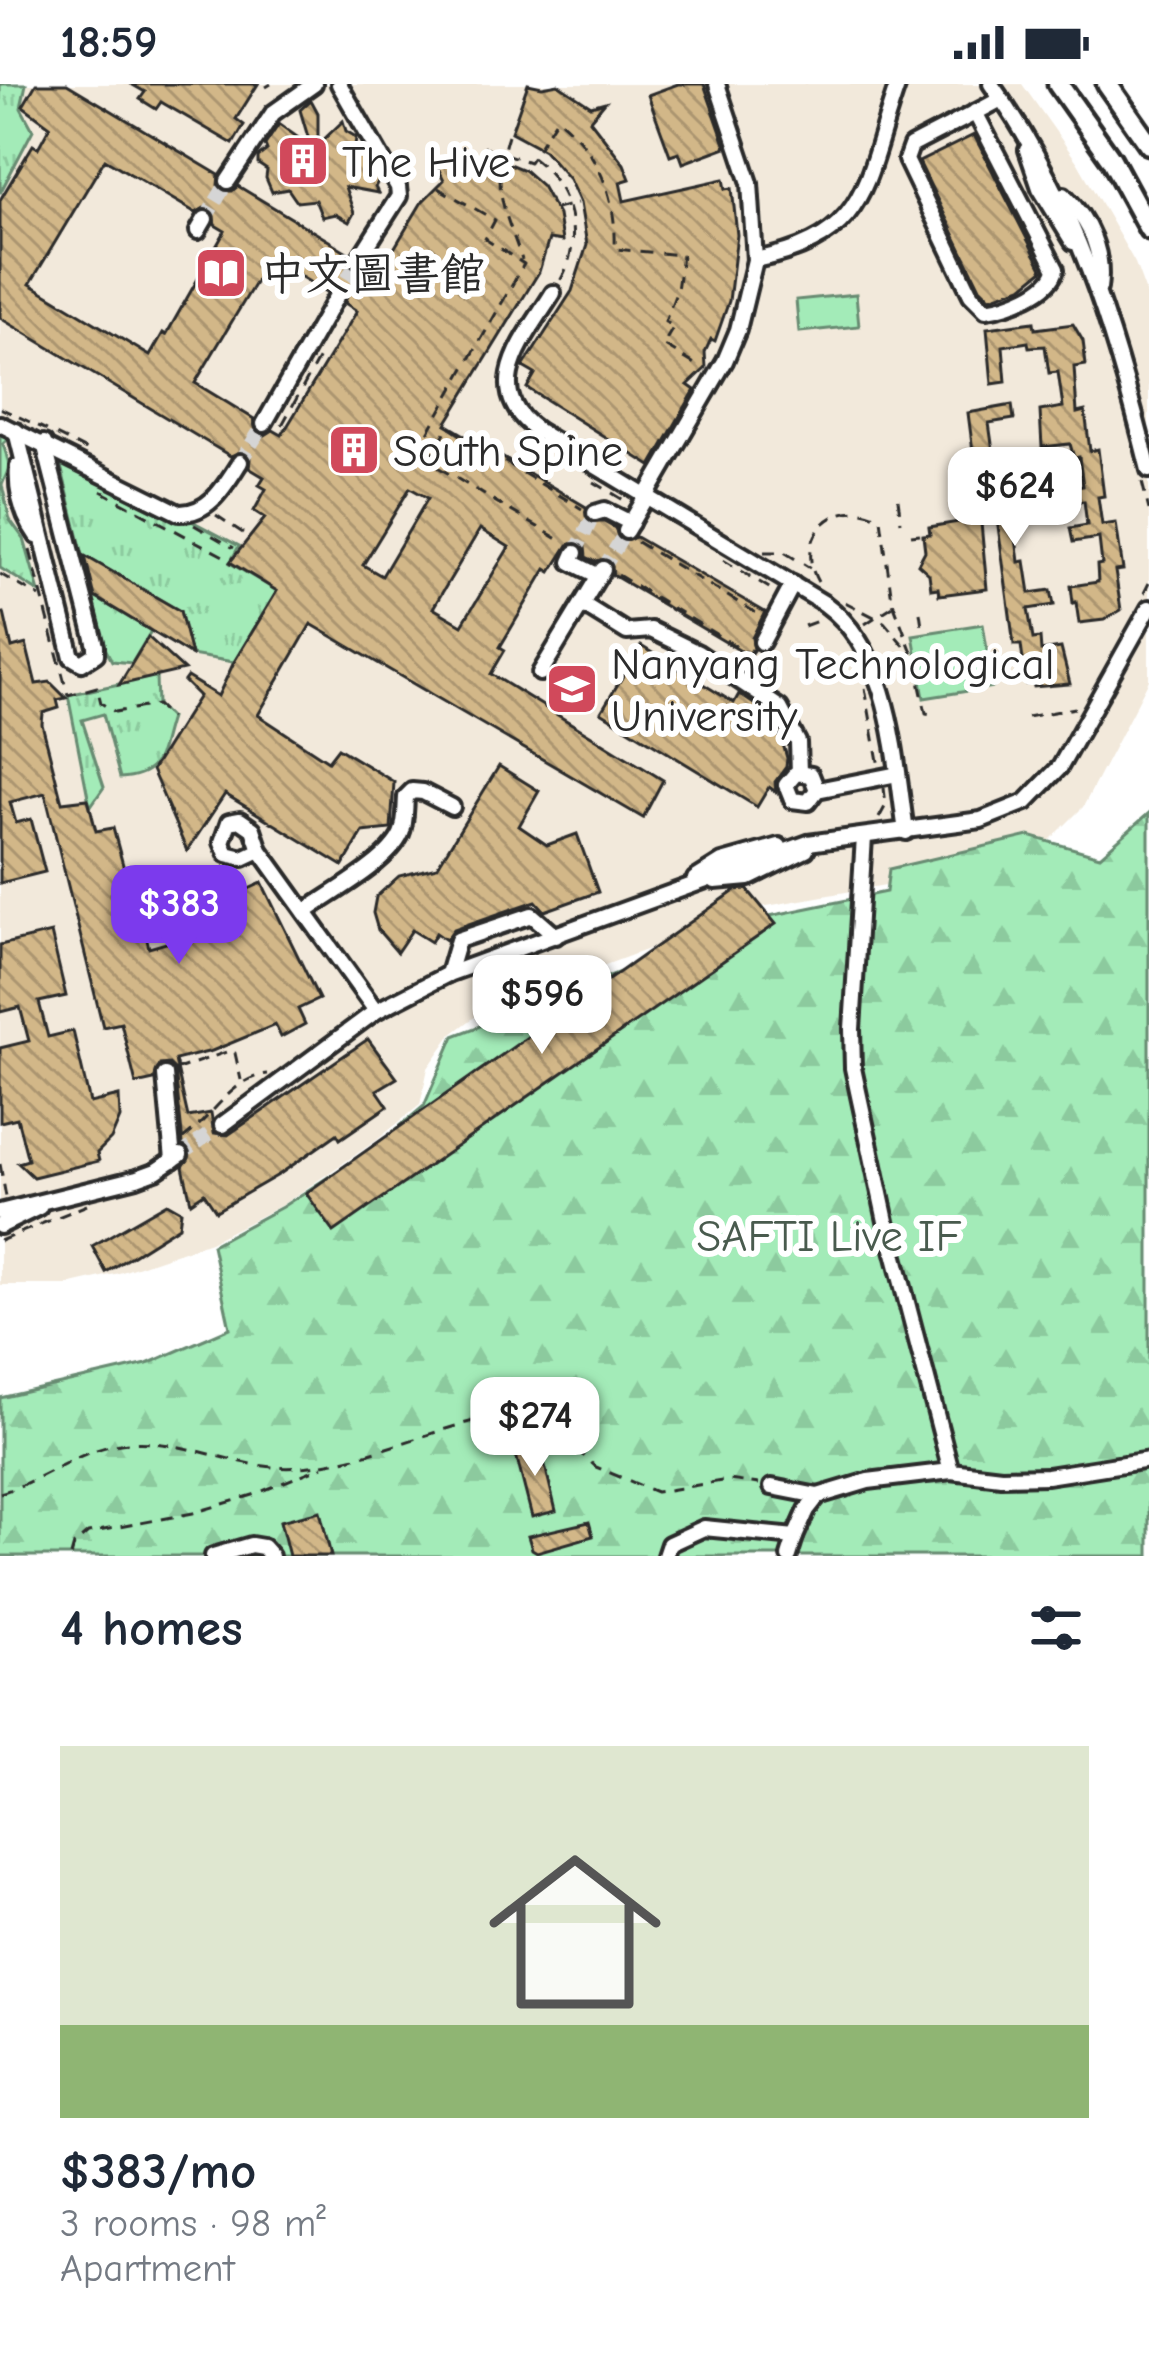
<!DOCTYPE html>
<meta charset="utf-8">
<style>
:root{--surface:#fff;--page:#f6f6f7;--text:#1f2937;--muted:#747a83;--accent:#7c3aed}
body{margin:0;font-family:"Comic Neue","LXGW WenKai TC",sans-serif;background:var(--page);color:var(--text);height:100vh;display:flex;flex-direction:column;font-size:45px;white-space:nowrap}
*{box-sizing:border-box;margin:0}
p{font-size:39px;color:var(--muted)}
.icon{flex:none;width:66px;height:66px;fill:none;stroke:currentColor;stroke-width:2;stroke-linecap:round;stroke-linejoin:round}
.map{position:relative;height:1472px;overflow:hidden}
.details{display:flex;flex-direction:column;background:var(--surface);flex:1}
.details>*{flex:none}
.price{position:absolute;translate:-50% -102px;padding:0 27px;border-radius:24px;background:#fff;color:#222;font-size:39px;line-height:78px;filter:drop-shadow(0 3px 6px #0008)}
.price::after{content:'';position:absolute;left:50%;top:72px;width:36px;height:27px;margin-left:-18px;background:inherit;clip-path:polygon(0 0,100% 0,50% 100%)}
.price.on{background:var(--accent);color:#fff}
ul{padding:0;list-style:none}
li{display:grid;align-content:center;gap:24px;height:636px;padding:0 60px}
li span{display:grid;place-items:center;height:372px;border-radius:0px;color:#555}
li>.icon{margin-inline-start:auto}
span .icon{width:216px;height:216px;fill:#fffc;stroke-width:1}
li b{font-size:51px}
h2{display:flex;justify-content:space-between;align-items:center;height:144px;padding:0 60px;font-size:51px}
.status{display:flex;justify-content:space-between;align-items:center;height:84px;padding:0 60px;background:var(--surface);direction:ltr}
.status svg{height:33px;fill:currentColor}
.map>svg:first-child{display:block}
</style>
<div class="status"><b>18:59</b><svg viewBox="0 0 49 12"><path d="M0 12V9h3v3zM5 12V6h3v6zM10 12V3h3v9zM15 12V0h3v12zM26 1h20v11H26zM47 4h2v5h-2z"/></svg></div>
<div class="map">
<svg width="1149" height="1472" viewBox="0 0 1149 1472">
<defs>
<pattern id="grass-tufts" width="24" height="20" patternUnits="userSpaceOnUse" patternTransform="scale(3)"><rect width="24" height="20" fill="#a3ebb8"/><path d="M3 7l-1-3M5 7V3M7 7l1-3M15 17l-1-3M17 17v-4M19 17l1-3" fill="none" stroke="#8cca9e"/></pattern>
<pattern id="forest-firs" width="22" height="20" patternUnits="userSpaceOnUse" patternTransform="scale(3)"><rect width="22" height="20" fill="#a3ebb8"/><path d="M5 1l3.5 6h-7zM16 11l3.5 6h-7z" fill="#8cca9e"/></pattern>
<pattern id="building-back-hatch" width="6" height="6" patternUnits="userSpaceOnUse" patternTransform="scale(3)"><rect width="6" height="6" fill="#d2b788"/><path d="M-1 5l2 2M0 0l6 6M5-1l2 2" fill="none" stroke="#ab956f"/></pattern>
</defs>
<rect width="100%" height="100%" fill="#fff"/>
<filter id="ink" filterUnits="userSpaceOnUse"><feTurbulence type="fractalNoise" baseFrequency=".00833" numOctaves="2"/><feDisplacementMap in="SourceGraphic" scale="24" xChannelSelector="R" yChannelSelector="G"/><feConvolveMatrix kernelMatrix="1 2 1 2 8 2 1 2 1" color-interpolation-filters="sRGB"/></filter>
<g filter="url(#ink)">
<!-- built -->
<path fill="#f2e9db" d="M0,0H1022L1078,79L1135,179L1149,217V596L1083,723L1043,763L891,800L761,823L484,926L452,950L428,984L420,1021L377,1056L282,1121L210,1158L119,1189L67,1201H0Z"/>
<!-- grass -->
<g fill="url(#grass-tufts)" stroke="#678b72" stroke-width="3">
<path d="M0,0H26L21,24L33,46L0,109Z"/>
<path d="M0,347L8,355L3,360L10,382L2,401L10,436L24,455L39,508L0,484Z"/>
<path d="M57,366L239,462L230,479L277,507L234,578L191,571L180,527L83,471Z"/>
<path d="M93,512L151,547L132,579L112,577L105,564Z"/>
<path d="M156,592L157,621L170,634C158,670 163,691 120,694L103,630L82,636L104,703L90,723L68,611Z"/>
</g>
<!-- forest -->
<path fill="url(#forest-firs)" stroke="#678b72" stroke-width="3" d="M1149,729V1472H0V1314L147,1280L230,1244L212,1161L282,1123L379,1060L424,1022L454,952L760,834L886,808L889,785L1029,752L1100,772Z"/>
<!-- garden -->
<g fill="#a3ebb8" stroke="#678b72" stroke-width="3">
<path d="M856,210L859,242L799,248L796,216Z"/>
<path d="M983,540L993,603L924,614L913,551Z"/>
</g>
<!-- building -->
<g fill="url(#building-back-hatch)" stroke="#2b2b2b" stroke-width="3" fill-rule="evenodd">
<path d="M36,0H67L219,91L218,101L223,107H232L238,102L349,169V179L357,186L369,181L380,188L422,118L444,96L437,82L465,73H492L524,86L542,102L558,131L562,157L549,155L539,188L446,340L586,423L588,438H604L615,444L621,457L636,453L765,528L752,554L754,565L749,572L613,491L610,476L595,477L586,473L585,463L578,458L568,461L551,488L546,485L500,563L505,566L491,590L663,696L643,734L311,540L258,631L328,677L338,664L394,698L391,745L363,748L343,782L225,710L187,767L152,686L199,612L184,597L187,593L218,612L234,578L277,507L230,478L265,434L254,427L266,405L259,401L264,393L249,384L250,374L245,368L230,372L0,234V116L33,61L38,64L50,42L23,22ZM105,75L196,129L204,124L212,126L215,141L225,147L166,251L163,249L150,272L30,200ZM270,174L326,208L335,202L342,204L347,212L345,219L357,227L282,351L273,346L265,351L258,349L254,335L195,299ZM410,404L428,414L382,492L363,481ZM480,445L509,463L462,541L433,524Z"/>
<path d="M131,0H258L236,35L244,41L233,60L161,18L156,25L140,15L145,8Z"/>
<path d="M528,0L542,3L558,0L591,22L605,18L590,36L624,80L630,95L620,98L624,117L724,95L726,105L732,104L737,151L729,217L715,257L711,255L705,268L706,284L688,301L695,306L651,382L527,304L535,290L523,283L572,207L587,161L580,119L569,95L544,66L511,48Z"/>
<path d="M678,0H704L726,63L683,79L679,68L670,71L648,11Z"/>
<path d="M311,16L318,29V61L343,37L346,47L356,53L355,63L364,68V79L380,94L375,103L378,109L345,103L354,129L349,138L335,130L322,133L315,116L297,118L288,105L272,108L266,94L267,86L258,80V73L267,66L265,61L279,40L311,63L300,26Z"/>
<path d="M974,51L1043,186L1022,203L990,214L980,204L919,78Z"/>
<path d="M1034,238L1035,245L1073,240L1083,257L1086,281L1074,283L1077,329L1085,327L1090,367L1098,365L1104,412L1098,413L1102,441L1116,439L1123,486L1115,487L1121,526L1104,536L1079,539L1076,518L1073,519L1071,502L1098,498L1097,481L1102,480L1099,454L1073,458L1070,444L1087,441L1084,417L1059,421L1057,406L1083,402L1079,373L1074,374L1070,360L1042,363L1040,327L1063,323L1058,288L1049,289L1045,262L1029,263L1028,258L1003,262L1006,298L992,300L987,244Z"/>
<path d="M1012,321L1014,335L989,339L993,367L998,366L1002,381L1028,377L1030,414L1017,416L1021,453L1016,454L1019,478L1025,477L1030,509L1051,506L1054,521L1028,525L1033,555L1040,554L1041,567L1061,564L1070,600L1034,603L1033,599L1026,600L1021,561H1014L994,412L986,414L981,374L974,375L968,329Z"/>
<path d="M976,435L981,439L987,505L939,511L938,504L931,505L929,490L918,480L925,467L923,451L930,450L929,443Z"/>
<path d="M85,472L180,527L191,571L95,513Z"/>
<path d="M4,529L12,564L26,560L36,600L50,598L66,614L57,616L59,624L43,629L42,640L62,718L88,715L96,747L113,744L130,807L112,810L118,832L140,827L149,864L208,847L188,811L209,801L206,793L233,783L244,807L262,799L319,915L298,925L305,940L281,953L275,941L212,967L175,976L188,1033L211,1029L214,1049L228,1051L368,955L397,994L377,1006L388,1022L340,1055L337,1050L280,1090L216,1127L204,1109L191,1118L183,1083L191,1069L183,1060L175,986L169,980L160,981L154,996L136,1000L121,939L103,943L45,709L10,718L16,739L31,735L45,788L0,799V530Z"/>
<path d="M148,553L184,586L119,601Z"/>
<path d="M641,562L734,619L739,610L763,626L758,634L781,653L787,674L786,683L775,698L776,708L769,703L757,723L601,628Z"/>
<path d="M499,682L539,707L519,742L547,761L577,750L598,808L545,827L536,817L454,845L446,856L436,849L431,858L412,846L397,868L378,846L373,829L376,813L399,792L437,783Z"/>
<path d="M747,805L776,840L334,1148L306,1109L736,806Z"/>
<path d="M51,849L66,912L39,918L48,953L73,947L90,1019L119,1012L120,1034L111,1055L97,1069L99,1077L33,1093L18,1079L28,1076L17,1034L0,1038V964L29,957L20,923L0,928V861Z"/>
<path d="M167,1119L181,1127L179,1142L106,1188L92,1162Z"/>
<path d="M539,1357L556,1427L532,1433L514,1363Z"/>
<path d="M320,1427L331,1472H289L280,1437Z"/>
<path d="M589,1438L593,1452L537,1468L532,1465L528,1452Z"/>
</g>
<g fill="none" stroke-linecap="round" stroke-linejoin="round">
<!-- minor-tunnel -->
<g stroke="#d5d5d5" stroke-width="14" stroke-dasharray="14 7" stroke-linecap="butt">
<path d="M205,135L228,97"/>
<path d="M336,213L359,175"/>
<path d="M240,378L264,340"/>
<path d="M575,469L595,429"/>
<path d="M603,485L626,447"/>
<path d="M180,1071L222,1041"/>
</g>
<!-- minor casing -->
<g stroke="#2b2b2b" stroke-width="22">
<g id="minor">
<path d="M339,0L398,103L399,112L359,175"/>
<path d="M991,0C1075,116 1115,249 1149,386"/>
<path d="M975,28L1056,185C1051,208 1008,223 986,226L971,211L906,76L911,62C941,46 972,31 1001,15"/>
<path d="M1027,66L1040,104L1073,158"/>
<path d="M228,97L273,29L314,0"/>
<path d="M1064,111C1089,136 1104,168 1099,204"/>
<path d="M198,147L205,135"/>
<path d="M755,176C872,153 864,95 898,0"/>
<path d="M553,209C525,255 478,305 538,347L825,520C891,568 895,673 906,748"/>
<path d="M0,340L179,429C210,430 225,401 240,378"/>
<path d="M264,340L336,213"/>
<path d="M16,347L72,573L82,579L96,570V562L44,359"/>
<path d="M18,382C16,408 22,431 37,452"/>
<path d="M595,429L605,426L631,439"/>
<path d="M626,447L725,277L738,246L755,176L750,99L717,0"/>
<path d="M575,469L571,478L599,492"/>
<path d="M582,520L627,548L651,546L698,569L780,624L798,658L799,689"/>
<path d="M762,558L793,500"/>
<path d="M540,589L603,485"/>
<path d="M817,706L811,691L796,689L786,701L792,716L808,718L817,706L898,690"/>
<path d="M864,753L852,945L853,984L887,1142L951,1387"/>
<path d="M260,766L243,774L227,770L222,758L229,738L240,736L253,745L260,766L376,927"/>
<path d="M695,795L722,778L779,762"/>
<path d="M715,797L749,794L806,766"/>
<path d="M305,828C331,809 388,779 401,750C406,739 405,725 406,713L412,707L423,708L452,723"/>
<path d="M448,890L458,856L532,831L556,852"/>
<path d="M165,991L173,1076"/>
<path d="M222,1041L376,927L448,890L808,759L981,736L1026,718L1060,683L1149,524"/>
<path d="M0,1128L137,1094L156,1087L180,1071"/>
<path d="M0,1142L39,1123"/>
<path d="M772,1403L818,1412"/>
<path d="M213,1472L251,1461L263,1463L271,1472"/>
<path d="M665,1472L669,1460L704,1444L795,1453L807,1426L818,1412L868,1397L951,1387L1001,1393L1047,1392L1149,1376"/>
<path d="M789,1472L795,1453"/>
</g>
</g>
<!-- highway casing -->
<g stroke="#2b2b2b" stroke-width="27">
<g id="highway">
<path d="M1058,0L1111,75L1149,145"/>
<path d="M1107,0L1149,60"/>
</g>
</g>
<!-- path -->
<g stroke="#2b2b2b" stroke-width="3" stroke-dasharray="12 9" stroke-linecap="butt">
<path d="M266,3L271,0"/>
<path d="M508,51C491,106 504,124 522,176"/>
<path d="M484,63L529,78L557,34C598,66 617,114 615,165L682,171L677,206L665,238L674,242L663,261L701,284"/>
<path d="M532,73C571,102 585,155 560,197"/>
<path d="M438,104L495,136L485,155L524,180L416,370L563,458"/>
<path d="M556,125L577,119"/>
<path d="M0,324L47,346"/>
<path d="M282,341L320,272"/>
<path d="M56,351L90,368"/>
<path d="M429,377L448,343L582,425"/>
<path d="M594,398L627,418"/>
<path d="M1142,398L1149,426"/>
<path d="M101,407L227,474"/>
<path d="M898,415L901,438"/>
<path d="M216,431L243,449"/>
<path d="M194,441L234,464"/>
<path d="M911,451L920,450"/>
<path d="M637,458L763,533"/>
<path d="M30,466L68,611L97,603L101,619L115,628L157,621L170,634"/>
<path d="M764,468H784L810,484"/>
<path d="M723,476L776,508"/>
<path d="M0,490L40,513"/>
<path d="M618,491L749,570L752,565"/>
<path d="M818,498C793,454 836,409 881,435L892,516L915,576"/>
<path d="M1144,509L1149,499"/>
<path d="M845,518L884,538L911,570"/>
<path d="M920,528L923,548"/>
<path d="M865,540L893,522"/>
<path d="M804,542L820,536"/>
<path d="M915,579L926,629L933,630"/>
<path d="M865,604L879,683"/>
<path d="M1027,633L1075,624"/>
<path d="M879,734L886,721L884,704"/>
<path d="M175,986L229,967L235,969L241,996"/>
<path d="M183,1055C211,1035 232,993 268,990"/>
<path d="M0,1080L6,1113"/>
<path d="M0,1157L87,1121"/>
<path d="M0,1409C44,1396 81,1363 128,1359C188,1354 242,1389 301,1383C374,1376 443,1339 516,1328L537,1330L596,1383L656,1408L728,1396L759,1400"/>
<path d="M71,1472L74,1461L88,1449L193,1429L253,1411L323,1382"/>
</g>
<!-- minor -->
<use href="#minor" stroke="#fff" stroke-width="14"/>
<!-- highway -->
<use href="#highway" stroke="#fff" stroke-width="18"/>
</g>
</g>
<!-- icons -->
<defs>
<g id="building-square" transform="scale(2.7)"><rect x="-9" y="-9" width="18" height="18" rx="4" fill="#d1495b" stroke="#fff"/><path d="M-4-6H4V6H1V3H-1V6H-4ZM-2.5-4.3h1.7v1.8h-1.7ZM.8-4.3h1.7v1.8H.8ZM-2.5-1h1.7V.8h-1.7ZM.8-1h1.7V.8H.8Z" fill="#fff"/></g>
<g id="library-square" transform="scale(2.7)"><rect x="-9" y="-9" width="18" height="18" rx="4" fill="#d1495b" stroke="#fff"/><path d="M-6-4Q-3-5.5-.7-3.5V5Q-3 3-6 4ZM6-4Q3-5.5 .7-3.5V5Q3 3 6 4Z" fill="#fff"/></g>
<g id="university-square" transform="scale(2.7)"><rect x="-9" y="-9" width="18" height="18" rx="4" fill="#d1495b" stroke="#fff"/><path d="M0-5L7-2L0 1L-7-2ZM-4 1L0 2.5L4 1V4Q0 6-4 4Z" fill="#fff"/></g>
</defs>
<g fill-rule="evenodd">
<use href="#building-square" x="303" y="77"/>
<use href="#library-square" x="221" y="189"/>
<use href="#building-square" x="354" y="366"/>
<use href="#university-square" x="572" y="605"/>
</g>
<g text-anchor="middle" stroke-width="12" stroke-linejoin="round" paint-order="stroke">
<!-- poi labels -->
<g font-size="45" fill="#2b2b2b" stroke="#fff" text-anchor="start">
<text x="342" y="93">The Hive</text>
<text x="260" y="205">中文圖書館</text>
<text x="393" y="382">South Spine</text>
<text x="611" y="595">Nanyang Technological<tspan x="611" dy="52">University</tspan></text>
</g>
<!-- park labels -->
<g font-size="45" fill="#495b4e" stroke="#fff">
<text x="829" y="1167">SAFTI Live IF</text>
</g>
</g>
</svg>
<b class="price" style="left:1015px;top:465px">$624</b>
<b class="price on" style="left:179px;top:883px">$383</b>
<b class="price" style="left:542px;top:973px">$596</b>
<b class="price" style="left:535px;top:1395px">$274</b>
</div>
<section class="details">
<h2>4 homes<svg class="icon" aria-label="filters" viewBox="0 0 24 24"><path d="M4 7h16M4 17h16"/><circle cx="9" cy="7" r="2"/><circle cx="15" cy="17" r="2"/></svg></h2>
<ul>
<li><span style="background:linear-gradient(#dfe7d0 75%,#8fb573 0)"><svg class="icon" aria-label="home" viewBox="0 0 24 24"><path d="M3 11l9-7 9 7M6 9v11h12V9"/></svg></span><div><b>$383/mo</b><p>3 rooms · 98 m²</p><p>Apartment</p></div></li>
</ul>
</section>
